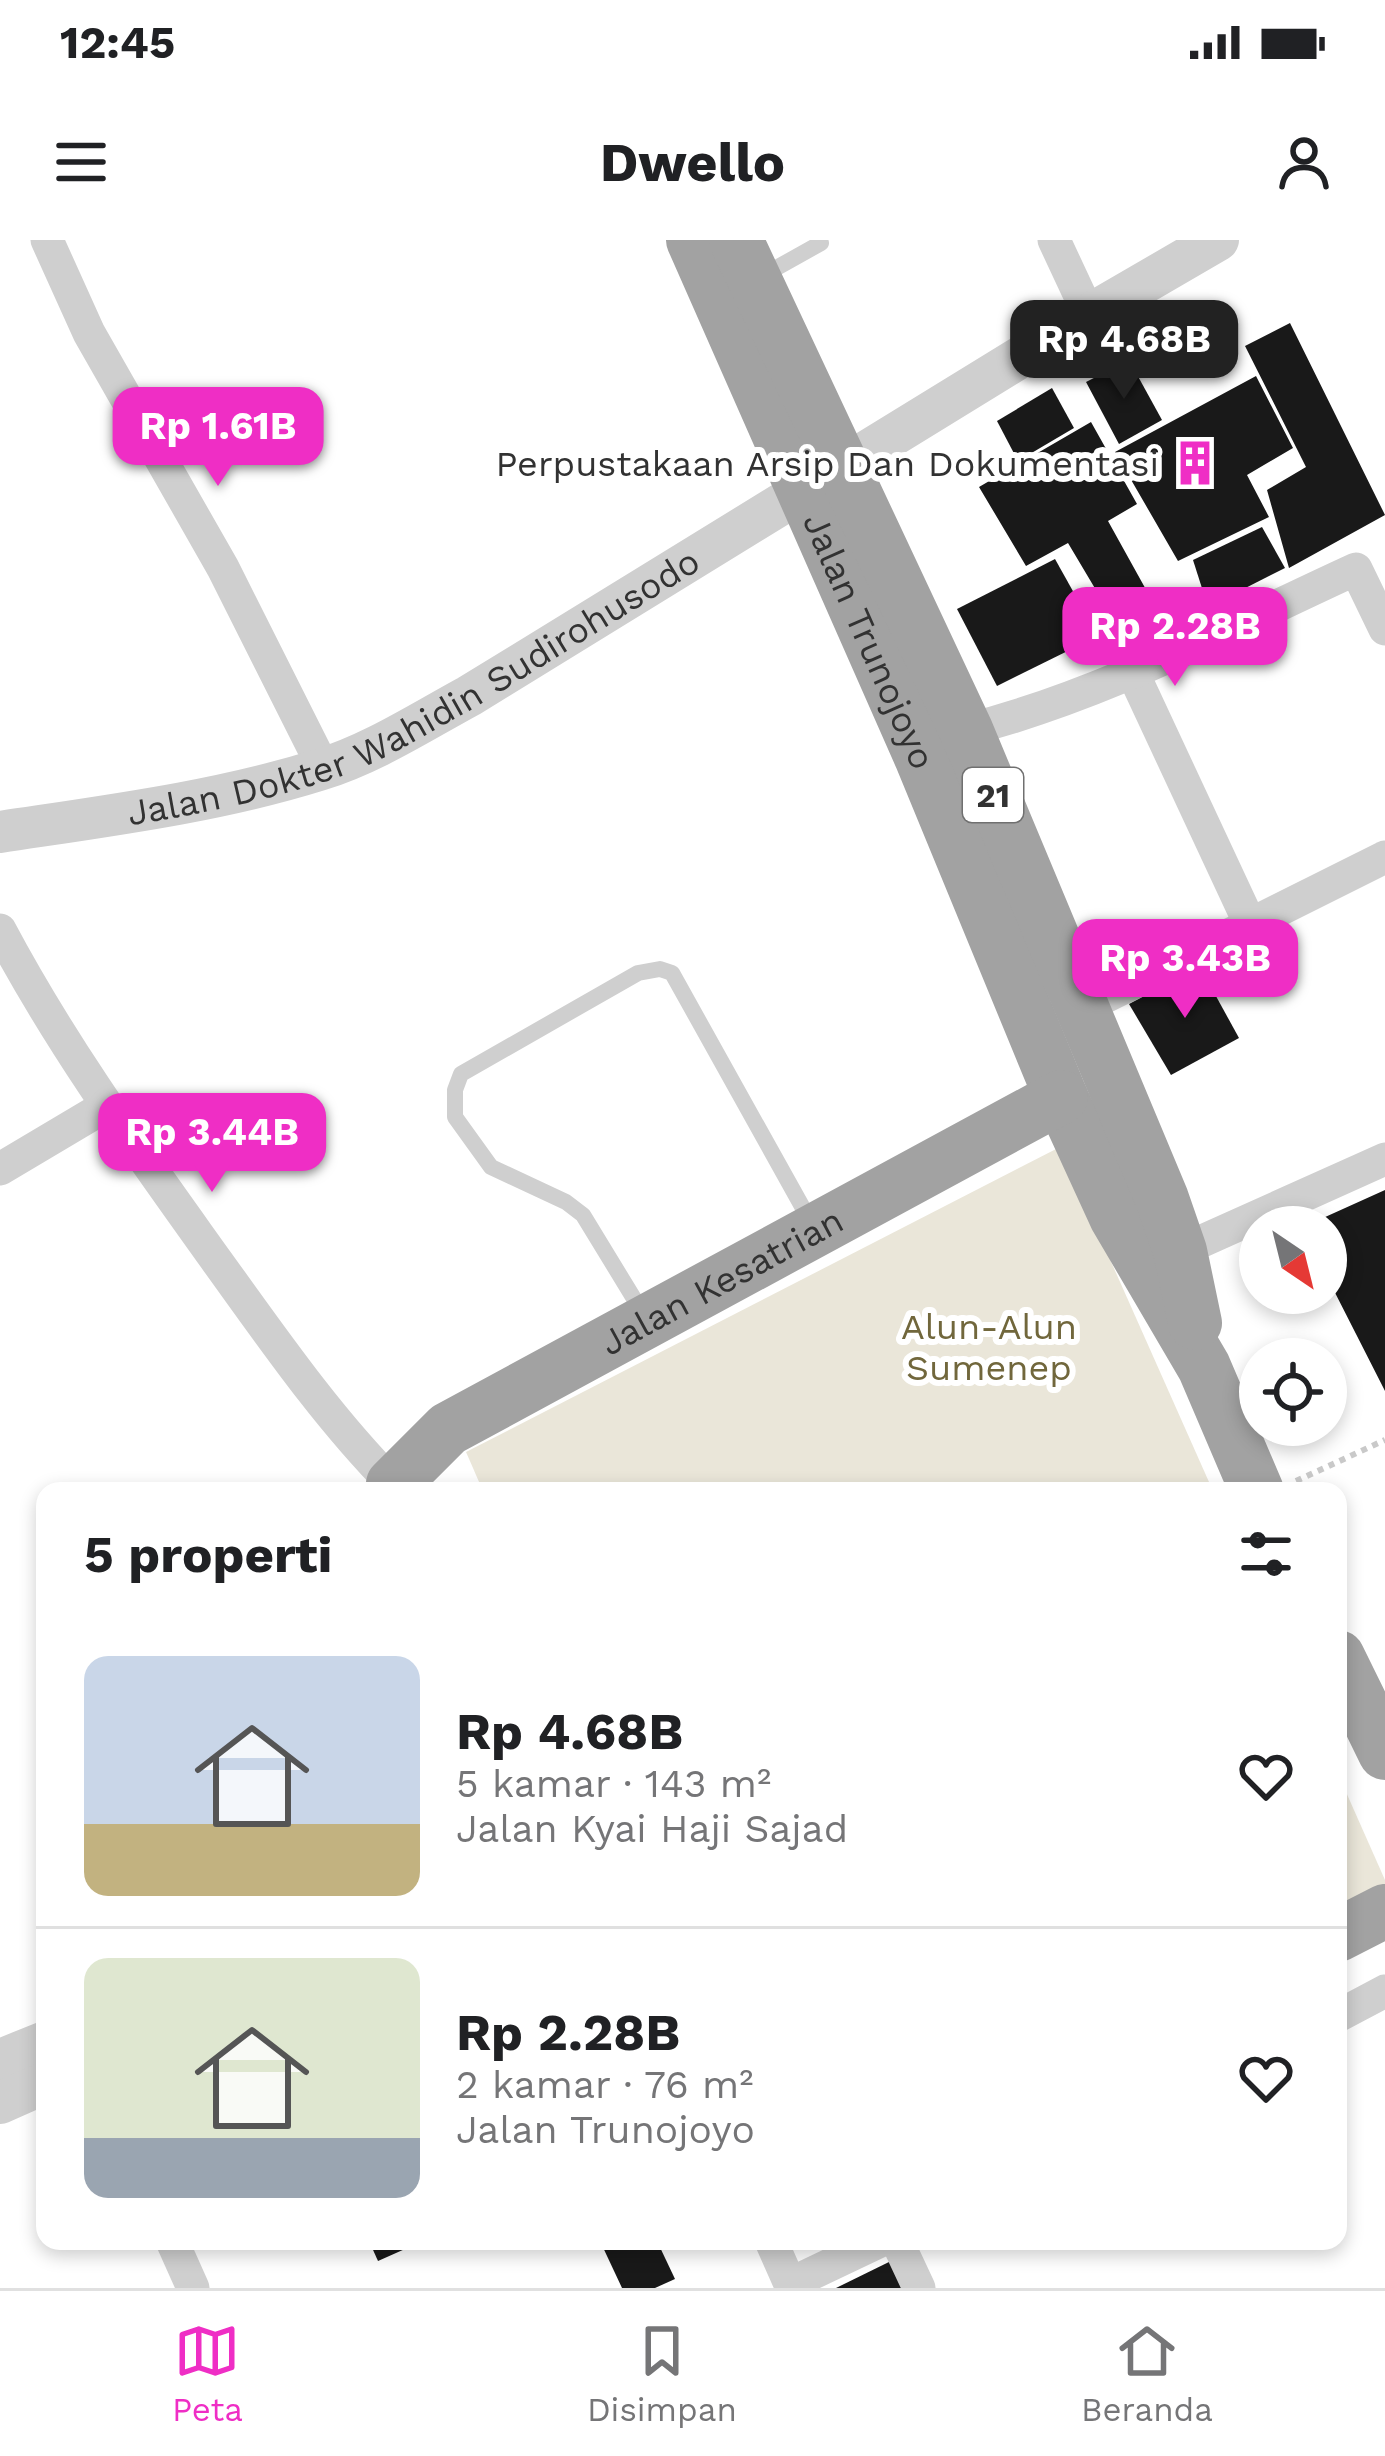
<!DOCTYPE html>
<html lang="id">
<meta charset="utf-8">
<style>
:root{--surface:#fff;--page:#f2f2f2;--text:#202124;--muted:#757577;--line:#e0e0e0;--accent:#ef2ec5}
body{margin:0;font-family:"Work Sans",sans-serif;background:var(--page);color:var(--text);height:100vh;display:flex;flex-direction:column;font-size:45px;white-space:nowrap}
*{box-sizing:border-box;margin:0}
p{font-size:39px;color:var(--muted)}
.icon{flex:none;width:66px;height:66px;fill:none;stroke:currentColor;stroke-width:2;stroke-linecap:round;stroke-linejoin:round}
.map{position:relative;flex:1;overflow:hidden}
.drawer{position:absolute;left:36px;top:1242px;width:1311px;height:768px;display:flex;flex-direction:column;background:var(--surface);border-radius:24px;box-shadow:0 6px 18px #0003}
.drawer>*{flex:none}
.needle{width:78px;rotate:145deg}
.tools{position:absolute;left:1239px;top:966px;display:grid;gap:24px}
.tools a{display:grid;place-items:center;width:108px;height:108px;border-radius:50%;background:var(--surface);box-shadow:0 6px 18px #0003;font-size:60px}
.price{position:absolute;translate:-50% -102px;padding:0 27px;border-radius:24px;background:var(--accent);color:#fff;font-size:39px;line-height:78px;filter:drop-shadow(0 3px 6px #0008)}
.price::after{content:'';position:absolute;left:50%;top:72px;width:36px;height:27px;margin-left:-18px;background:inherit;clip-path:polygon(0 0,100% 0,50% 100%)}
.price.current{background:#222;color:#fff}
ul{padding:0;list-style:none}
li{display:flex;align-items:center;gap:36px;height:300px;padding:0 48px}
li+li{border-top:3px solid var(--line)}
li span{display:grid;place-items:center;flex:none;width:336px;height:240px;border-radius:24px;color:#555}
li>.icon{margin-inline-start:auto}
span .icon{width:144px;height:144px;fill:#fffc;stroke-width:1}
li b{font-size:51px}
h2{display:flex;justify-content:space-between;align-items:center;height:144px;padding:0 48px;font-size:51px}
.status{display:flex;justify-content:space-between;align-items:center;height:84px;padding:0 60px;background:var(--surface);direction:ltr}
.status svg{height:33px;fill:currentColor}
header{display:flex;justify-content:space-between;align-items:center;height:156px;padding:0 48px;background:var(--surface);font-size:54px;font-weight:700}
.menu{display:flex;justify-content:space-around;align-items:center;height:168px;border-top:3px solid var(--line);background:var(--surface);font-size:33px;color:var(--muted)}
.menu a{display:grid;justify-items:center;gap:6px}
.menu .current{color:var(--accent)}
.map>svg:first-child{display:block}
</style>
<div class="status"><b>12:45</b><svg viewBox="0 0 49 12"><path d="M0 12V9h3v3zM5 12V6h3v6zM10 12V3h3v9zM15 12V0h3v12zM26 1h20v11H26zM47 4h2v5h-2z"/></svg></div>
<header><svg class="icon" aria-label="menu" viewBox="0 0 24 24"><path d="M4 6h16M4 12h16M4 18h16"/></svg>Dwello<svg class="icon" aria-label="person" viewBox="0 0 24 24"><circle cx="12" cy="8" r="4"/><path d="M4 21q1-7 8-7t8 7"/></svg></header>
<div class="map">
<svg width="1385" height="2048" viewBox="0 0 1385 2048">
<rect width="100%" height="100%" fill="#fff"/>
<!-- green -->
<g fill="#eae6d9">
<path d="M1060,907L1213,1251H483L466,1212Z"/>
<path d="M1338,1534L1385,1640V1666L1338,1689Z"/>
</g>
<!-- building -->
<g fill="#191919">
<path d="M1290,83L1385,275L1289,328L1267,250L1306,227L1245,106Z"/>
<path d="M1129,120L1162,180L1119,204L1086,142Z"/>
<path d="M1256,136L1293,208L1247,235L1269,277L1178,321L1115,212Z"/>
<path d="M1052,148L1074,188L1018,221L997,181Z"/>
<path d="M1091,182L1137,264L1108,281L1149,355L1112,377L1068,303L1026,326L979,247Z"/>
<path d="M1262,287L1285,328L1208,367L1193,320Z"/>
<path d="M1055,319L1098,396L997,446L957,369Z"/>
<path d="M1200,727L1239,798L1171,835L1129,764Z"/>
<path d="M1385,950V1151L1326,1035V987H1303Z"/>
<path d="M369,2001H423L378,2021Z"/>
<path d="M600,2001H657L675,2039L655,2048H622Z"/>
<path d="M891,2021L904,2048H836Z"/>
</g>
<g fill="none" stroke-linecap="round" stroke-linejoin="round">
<!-- path -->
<path stroke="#c9c9c9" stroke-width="6" stroke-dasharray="6 6" stroke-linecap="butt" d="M1296,1241L1385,1200"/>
<!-- service -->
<g stroke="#cfcfcf" stroke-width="16">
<path d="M762,36L821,3L820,0"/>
<path d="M644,1075L583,975L566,962L491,927L455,877V850L461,834L638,733L660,729L672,733L813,986"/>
</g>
<!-- minor -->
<g stroke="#cfcfcf" stroke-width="33">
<path d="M47,0L89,93L223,328L324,529"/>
<path d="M1054,0L1089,75"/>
<path d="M1132,431L1250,684"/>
<path d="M966,490C1102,456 1229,387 1356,329L1385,389"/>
<path d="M0,690C61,805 136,908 211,1013C269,1093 324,1174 393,1244"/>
<path d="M1081,769L1385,617"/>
<path d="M0,929L106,866"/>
<path d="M1180,1011L1385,919"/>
<path d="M1338,1776L1385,1751"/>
<path d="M172,2001L193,2048"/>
<path d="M771,2001L790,2044L880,2001"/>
<path d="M897,2001L919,2048"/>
</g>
<!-- tertiary -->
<g stroke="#cfcfcf" stroke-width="42">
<path id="s1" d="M0,592C106,576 217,562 319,530C372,514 421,482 469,456L1089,75L1218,0"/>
<path d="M0,1820L45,1802"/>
<path d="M0,1863L45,1843"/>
</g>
<!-- trunk -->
<g stroke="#a2a2a2" stroke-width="54">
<path id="s2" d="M693,0L921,517L1061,857L1116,977L1204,1127L1257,1251"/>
<path d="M736,0L966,490L1162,959L1180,1011L1195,1083"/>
<path id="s3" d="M395,1251L393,1244L448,1189L1061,857"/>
<path d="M1338,1417L1385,1513"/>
<path d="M1338,1695L1385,1671"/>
</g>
</g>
<!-- icons -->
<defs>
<g id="building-bare" transform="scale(3.6)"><path d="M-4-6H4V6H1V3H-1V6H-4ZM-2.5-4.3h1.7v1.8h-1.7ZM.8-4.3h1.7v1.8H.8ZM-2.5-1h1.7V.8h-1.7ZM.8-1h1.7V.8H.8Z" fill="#ef2ec5" stroke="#fff" stroke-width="2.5" paint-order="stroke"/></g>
</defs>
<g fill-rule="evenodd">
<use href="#building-bare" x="1195" y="223"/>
</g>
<g text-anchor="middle" stroke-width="12" stroke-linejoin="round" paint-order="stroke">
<!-- shield labels -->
<rect fill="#fff" stroke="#707070" stroke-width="3" x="963" y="528" width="60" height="54" rx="9"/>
<g font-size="33" font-weight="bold" fill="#323232">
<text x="993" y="567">21</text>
</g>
<!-- poi labels -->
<g font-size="36" fill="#323232" stroke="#fff" text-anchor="end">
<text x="1159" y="236">Perpustakaan Arsip Dan Dokumentasi</text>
</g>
<!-- street labels -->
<g font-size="36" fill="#323232" stroke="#fff">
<text dy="13" stroke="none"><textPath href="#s2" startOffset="438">Jalan Trunojoyo</textPath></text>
<text dy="13" stroke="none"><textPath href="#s1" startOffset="444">Jalan Dokter Wahidin Sudirohusodo</textPath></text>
<text dy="13" stroke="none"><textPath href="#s3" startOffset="396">Jalan Kesatrian</textPath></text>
</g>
<!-- park labels -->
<g font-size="36" fill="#71673c" stroke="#fff">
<text x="989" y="1099">Alun-Alun<tspan x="989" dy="41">Sumenep</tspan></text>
</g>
</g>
</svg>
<div class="tools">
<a><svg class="needle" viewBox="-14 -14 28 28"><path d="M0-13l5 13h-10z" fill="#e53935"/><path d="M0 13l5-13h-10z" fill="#757577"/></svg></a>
<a><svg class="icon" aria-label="locate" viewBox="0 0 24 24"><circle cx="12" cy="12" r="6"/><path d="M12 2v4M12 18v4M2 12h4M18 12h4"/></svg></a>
</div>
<b class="price current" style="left:1124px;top:162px">Rp 4.68B</b>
<b class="price" style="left:218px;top:249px">Rp 1.61B</b>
<b class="price" style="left:1175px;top:449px">Rp 2.28B</b>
<b class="price" style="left:1185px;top:781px">Rp 3.43B</b>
<b class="price" style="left:212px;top:955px">Rp 3.44B</b>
<section class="drawer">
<h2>5 properti<svg class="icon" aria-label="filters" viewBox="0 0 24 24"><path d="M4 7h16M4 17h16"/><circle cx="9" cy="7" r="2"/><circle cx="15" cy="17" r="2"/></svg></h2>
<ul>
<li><span style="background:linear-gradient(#c9d6e8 70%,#c2b280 0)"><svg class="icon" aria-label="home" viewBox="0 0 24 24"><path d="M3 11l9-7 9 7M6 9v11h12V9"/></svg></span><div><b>Rp 4.68B</b><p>5 kamar · 143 m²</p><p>Jalan Kyai Haji Sajad</p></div><svg class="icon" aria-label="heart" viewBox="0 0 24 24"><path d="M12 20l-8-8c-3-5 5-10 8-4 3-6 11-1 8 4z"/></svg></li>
<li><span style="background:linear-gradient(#dfe7d0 75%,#9aa5b1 0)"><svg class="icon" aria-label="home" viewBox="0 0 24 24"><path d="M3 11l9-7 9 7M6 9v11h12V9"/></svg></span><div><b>Rp 2.28B</b><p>2 kamar · 76 m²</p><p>Jalan Trunojoyo</p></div><svg class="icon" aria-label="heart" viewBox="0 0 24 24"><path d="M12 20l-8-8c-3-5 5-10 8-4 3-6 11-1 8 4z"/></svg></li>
</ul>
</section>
</div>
<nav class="menu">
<a class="current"><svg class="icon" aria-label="map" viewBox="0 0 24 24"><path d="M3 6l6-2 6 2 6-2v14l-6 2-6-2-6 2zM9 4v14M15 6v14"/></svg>Peta</a>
<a><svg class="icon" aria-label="saved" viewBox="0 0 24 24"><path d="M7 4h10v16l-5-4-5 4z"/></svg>Disimpan</a>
<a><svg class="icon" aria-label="home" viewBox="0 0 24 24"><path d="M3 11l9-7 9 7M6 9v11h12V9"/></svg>Beranda</a>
</nav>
